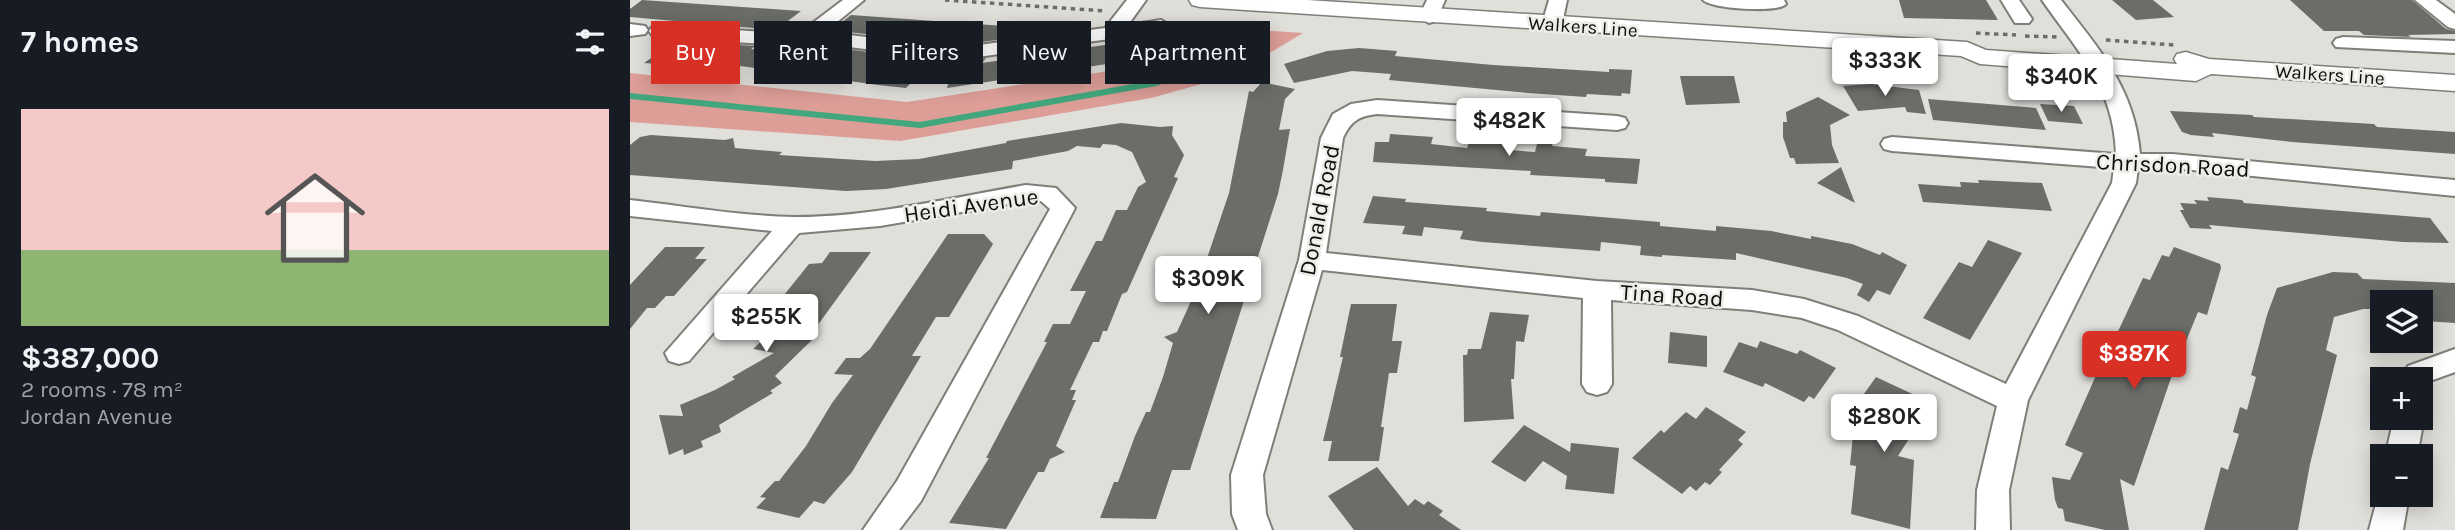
<!DOCTYPE html>
<meta charset="utf-8">
<style>
:root{--surface:#171b24;--page:#20242c;--text:#f1f3f6;--muted:#9ea1a6;--line:#363941;--accent:#d93025}
body{margin:0;font-family:Karla,sans-serif;background:var(--page);color:var(--text);height:100vh;display:flex;flex-direction:column;font-size:26px;white-space:nowrap}
*{box-sizing:border-box;margin:0}
p{font-size:23px;color:var(--muted)}
.icon{flex:none;width:38px;height:38px;fill:none;stroke:currentColor;stroke-width:2;stroke-linecap:round;stroke-linejoin:round}
.map{position:relative;flex:1;overflow:hidden}
.side{display:flex;flex-direction:column;background:var(--surface);width:630px}
.side>*{flex:none}
.top-card{position:absolute;left:21px;top:21px;width:665px;height:63px;display:flex;gap:14px}
.fabs{position:absolute;left:1740px;top:290px;display:grid;gap:14px}
.fabs a{display:grid;place-items:center;width:63px;height:63px;border-radius:0px;background:var(--surface);box-shadow:0 4px 18px #0003;font-size:35px}
.price{position:absolute;translate:-50% -60px;padding:0 16px;border-radius:7px;background:#fff;color:#222;font-size:23px;line-height:46px;filter:drop-shadow(0 2px 4px #0008)}
.price::after{content:'';position:absolute;left:50%;top:42px;width:21px;height:16px;margin-left:-10px;background:inherit;clip-path:polygon(0 0,100% 0,50% 100%)}
.price.active{background:var(--accent);color:#fff}
ul{padding:0;list-style:none}
li{display:grid;align-content:center;gap:14px;height:371px;padding:0 21px}
li+li{border-top:2px solid var(--line)}
li span{display:grid;place-items:center;height:217px;border-radius:0px;color:#555}
li>.icon{margin-inline-start:auto}
span .icon{width:126px;height:126px;fill:#fffc;stroke-width:1}
li b{font-size:30px}
h2{display:flex;justify-content:space-between;align-items:center;height:84px;padding:0 21px;font-size:30px}
.tag{padding:0 24px;border-radius:0px;background:var(--surface);box-shadow:0 4px 18px #0003;font-size:24px;line-height:63px}
.tag.active{background:var(--accent);color:#fff}
main{display:flex;flex:1;min-height:0}
.map>svg:first-child{display:block}
</style>
<main>
<section class="side">
<h2>7 homes<svg class="icon" aria-label="filters" viewBox="0 0 24 24"><path d="M4 7h16M4 17h16"/><circle cx="9" cy="7" r="2"/><circle cx="15" cy="17" r="2"/></svg></h2>
<ul>
<li><span style="background:linear-gradient(#f6c9c9 65%,#8fb573 0)"><svg class="icon" aria-label="home" viewBox="0 0 24 24"><path d="M3 11l9-7 9 7M6 9v11h12V9"/></svg></span><div><b>$387,000</b><p>2 rooms · 78 m²</p><p>Jordan Avenue</p></div></li>
</ul>
</section>
<div class="map">
<svg width="1825" height="530" viewBox="0 0 1825 530">
<rect width="100%" height="100%" fill="#e0dfda"/>
<!-- green -->
<path fill="#dd9e98" d="M612,29L673,33L601,76L521,98L270,141L0,122V73L277,102L531,63Z"/>
<g fill="none" stroke-linecap="round" stroke-linejoin="round">
<!-- stream -->
<path stroke="#42a77d" stroke-width="6" d="M0,96L290,125L526,83L608,50L632,27"/>
</g>
<!-- building -->
<g fill="#6b6d69">
<path d="M12,0L171,11L146,30L0,17V9Z"/>
<path d="M1269,0H1356L1368,20L1274,18Z"/>
<path d="M1482,0H1523L1544,17L1506,20Z"/>
<path d="M1660,0H1782L1816,29L1825,31V34L1778,35L1781,37L1734,35L1729,31H1694Z"/>
<path d="M221,15L388,27L376,39L326,45L202,30Z"/>
<path d="M529,37L530,56L317,88L318,84H280L276,88L248,85L103,65L99,69L14,63L46,41L125,46L121,49L172,54L183,45L326,63L356,58L352,63Z"/>
<path d="M729,48L767,51L765,56L863,65L979,72V69L1002,70L1000,94L992,93L991,96L957,94L956,97L898,93L759,80L761,74L722,71L664,83L654,64L697,51Z"/>
<path d="M1050,76H1104L1110,103L1056,105Z"/>
<path d="M632,82L665,89L655,99L649,130L660,129L653,170L648,194L560,470H542L526,519L470,518L484,482H488L505,436L516,412H520L533,377L543,343L534,337L547,332L567,288L599,193L619,91L623,92Z"/>
<path d="M1241,84L1289,90L1296,114L1277,112L1275,107L1228,111L1213,86Z"/>
<path d="M1188,97L1220,115L1200,125L1202,145L1209,163L1166,164L1164,158H1160L1153,137V122H1157L1156,112Z"/>
<path d="M1298,99L1406,108L1416,130L1303,120Z"/>
<path d="M1410,104L1444,106L1453,124L1418,121Z"/>
<path d="M1540,111L1622,115L1624,117L1744,124L1747,127L1825,132V154L1662,142L1582,133L1584,137L1561,135L1552,132Z"/>
<path d="M491,123L530,127L543,126L542,135L554,155L544,177L548,178L497,292L492,294L477,331H473L469,342H463L440,390H446L442,400H446L426,446L435,452L420,459L414,472H408L376,529L319,523L359,458H356L417,342H414L423,324H440L456,291H440L466,241H472L486,210H497L508,187L516,182L502,152L486,145L473,144L470,148L447,146L438,151L383,161L382,169L256,189L216,191L0,175V145L10,137L21,135L95,140L103,138L105,148L152,152L149,155L245,161L289,159L376,143L377,141Z"/>
<path d="M911,128L925,129L922,146L957,149L955,156L1010,159L1007,184L975,182V179L900,175L901,171L743,162L745,142H759L760,134L803,137L801,144L837,148L840,140L881,142L879,150L905,152Z"/>
<path d="M1211,167L1225,203L1187,183Z"/>
<path d="M1348,180L1412,183L1422,211L1293,202L1288,184L1331,187L1330,182L1349,183Z"/>
<path d="M743,196L776,199L775,202L857,208L856,211L910,216L911,212L1030,222V226L1086,231V226L1141,231L1181,239V236L1222,244L1250,255L1252,252L1277,265L1260,295L1247,290L1239,302L1227,295L1233,284L1217,278L1106,253V260L1032,255V257L1010,255L1011,246L971,242L970,251L852,242L830,239L833,231L794,227L792,236L772,234L775,226L733,223Z"/>
<path d="M1577,197L1612,200L1614,203L1800,218L1819,243L1773,242L1579,225L1582,229L1560,228L1550,210H1554L1550,203L1567,204L1564,200L1579,201Z"/>
<path d="M318,234H354L363,244L319,317H306L282,356H291L222,472L194,504L184,501L169,518L126,508L136,498L130,497L145,481H149L176,446L202,403L223,375L204,374L216,358H230L240,349Z"/>
<path d="M1358,240L1392,253L1340,340L1293,318L1329,262L1342,267Z"/>
<path d="M35,247H75L65,259H77L44,296H36L25,308H17L0,329V285Z"/>
<path d="M1544,247L1590,264L1591,268L1577,315L1568,312L1541,378L1504,486L1490,479L1499,530H1475L1435,521L1433,509L1428,508L1425,500L1422,477L1440,480L1453,453L1435,445L1468,371L1481,376L1496,345L1484,340L1513,278L1520,280L1532,255L1539,257Z"/>
<path d="M200,252H241L187,326H189L185,331L188,334L145,376L152,383L140,391L143,393L89,425L91,432L71,441L73,447L54,455L53,449L39,455L29,415L53,416L50,405L85,390L105,379L102,377L144,353L123,349L145,328L167,301L150,300L179,264L192,263Z"/>
<path d="M1703,272L1727,273L1733,279L1825,283V323L1794,321L1790,316V303H1752V309H1733L1704,317L1696,350L1707,355L1680,464L1668,530H1574L1591,467L1598,470L1609,434L1603,432L1610,407L1617,410L1626,377L1621,375L1637,315L1647,288Z"/>
<path d="M721,304H767L762,341H772L767,373H759L751,427H754L749,461H698L702,441H693L713,357H710Z"/>
<path d="M860,312L899,315L894,342L886,341L884,379H881L884,419L834,422L833,355H837L838,349H851Z"/>
<path d="M1040,332L1077,336V367L1038,363Z"/>
<path d="M1130,341L1167,354L1170,350L1206,368L1184,399L1179,396L1174,402L1135,383L1133,387L1093,372L1109,342L1127,348Z"/>
<path d="M1246,377L1291,398L1284,410L1294,415L1268,456L1284,460L1280,529L1221,514L1226,466L1220,465L1226,405Z"/>
<path d="M1076,407L1116,432L1108,440L1113,444L1089,470L1092,472L1080,485L1075,482L1066,491L1060,486L1052,494L1002,458L1031,430L1034,433L1056,412L1066,419Z"/>
<path d="M894,425L940,452L941,443L989,448L984,494L935,489L937,476L913,461L895,482L861,462Z"/>
<path d="M747,467L778,506L785,499L794,505L798,501L813,511L809,515L831,530H724L698,496Z"/>
</g>
<g fill="none" stroke-linecap="round" stroke-linejoin="round">
<!-- minor casing -->
<g stroke="#7f7e79" stroke-width="4">
<g id="minor">
<path d="M213,0H234L195,32L326,48L475,28L497,0H516L498,25L531,20L541,26L531,32L326,60L177,42L149,45L29,37L22,35L19,31L22,27L29,25L149,33L172,31Z"/>
<path d="M797,0H815L806,21L799,23L789,17Z"/>
<path d="M919,0H937L932,24L922,30L912,24Z"/>
<path d="M1073,0H1154L1156,4C1149,13 1081,9 1073,0Z"/>
<path d="M1371,0H1389L1402,19L1399,23H1385Z"/>
<path d="M1412,0H1431C1469,49 1505,89 1510,154H1542L1825,180V196L1542,168H1508L1506,183L1398,400L1379,490L1380,530H1346L1347,490L1367,406L1208,330L1172,318L1122,310L981,300L982,384L977,392L967,395L957,392L952,384L953,298L692,270L633,475L636,514L642,530H608L602,514L601,475L669,260L691,138L703,114L721,104L747,100L987,116L995,118L998,123L995,128L987,130L747,114C729,116 721,121 713,138L696,253L967,281L1122,290L1174,299L1228,316L1376,384L1482,183L1484,168L1262,151L1254,149L1251,144L1254,139L1262,137L1486,154C1484,87 1448,52 1412,0Z"/>
<path d="M1785,0H1806L1825,14V29L1818,27Z"/>
<path d="M0,24L15,26L18,30L15,34L0,36Z"/>
<path d="M1713,37L1825,41V53L1706,47L1703,43L1706,39Z"/>
<path d="M396,185L426,188L445,208L291,501L269,530H233L267,481L420,209L411,201H396L250,226L169,233L59,361L49,364L39,361L35,353L142,231L0,216V200C54,206 110,216 164,217C242,217 320,198 396,185Z"/>
<path d="M1825,349V372L1800,381L1796,388L1790,390V380H1771L1778,366Z"/>
<path d="M1790,410L1794,418L1787,457H1755L1764,418H1790Z"/>
<path d="M1751,485L1752,495H1779L1773,530H1739Z"/>
</g>
</g>
<!-- major casing -->
<g stroke="#7f7e79" stroke-width="3">
<path id="major" d="M559,0H677L1337,42L1356,50L1547,64L1544,59L1547,54L1556,52L1579,59L1825,75V91L1581,74L1566,81L1350,64L1331,56L570,7L562,5Z"/>
</g>
<!-- path -->
<g stroke="#6d6c69" stroke-width="3.5" stroke-dasharray="4.5 4.5" stroke-linecap="butt">
<path d="M315,0L476,11"/>
<path d="M1346,33L1386,35"/>
<path d="M1395,36L1428,37"/>
<path d="M1476,40L1544,45"/>
</g>
<!-- minor -->
<use href="#minor" fill="#fff" fill-rule="evenodd"/>
<!-- major -->
<use href="#major" fill="#fff" fill-rule="evenodd"/>
</g>
<g text-anchor="middle" stroke-width="5" stroke-linejoin="round" paint-order="stroke">
<!-- far-street labels -->
<g font-size="19" fill="#0d0c0b" stroke="#edece7">
<text transform="translate(953 26) rotate(4)" y="7">Walkers Line</text>
<text transform="translate(1700 74) rotate(4)" y="7">Walkers Line</text>
</g>
<!-- street labels -->
<g font-size="23" fill="#0d0c0b" stroke="#edece7">
<text transform="translate(1543 165) rotate(3)" y="8">Chrisdon Road</text>
<text transform="translate(341 205) rotate(-8)" y="8">Heidi Avenue</text>
<text transform="translate(689 210) rotate(-79)" y="8">Donald Road</text>
<text transform="translate(1042 295) rotate(4)" y="8">Tina Road</text>
</g>
</g>
</svg>
<div class="fabs">
<a><svg class="icon" aria-label="layers" viewBox="0 0 24 24"><path d="M12 4l9 5-9 5-9-5zM3 14l9 5 9-5"/></svg></a>
<a>+</a>
<a>−</a>
</div>
<b class="price" style="left:1255px;top:98px">$333K</b>
<b class="price" style="left:1431px;top:114px">$340K</b>
<b class="price" style="left:879px;top:158px">$482K</b>
<b class="price" style="left:578px;top:316px">$309K</b>
<b class="price" style="left:136px;top:354px">$255K</b>
<b class="price active" style="left:1504px;top:391px">$387K</b>
<b class="price" style="left:1254px;top:454px">$280K</b>
<div class="top-card">
<a class="tag active">Buy</a>
<a class="tag">Rent</a>
<a class="tag">Filters</a>
<a class="tag">New</a>
<a class="tag">Apartment</a>
</div>
</div>
</main>
